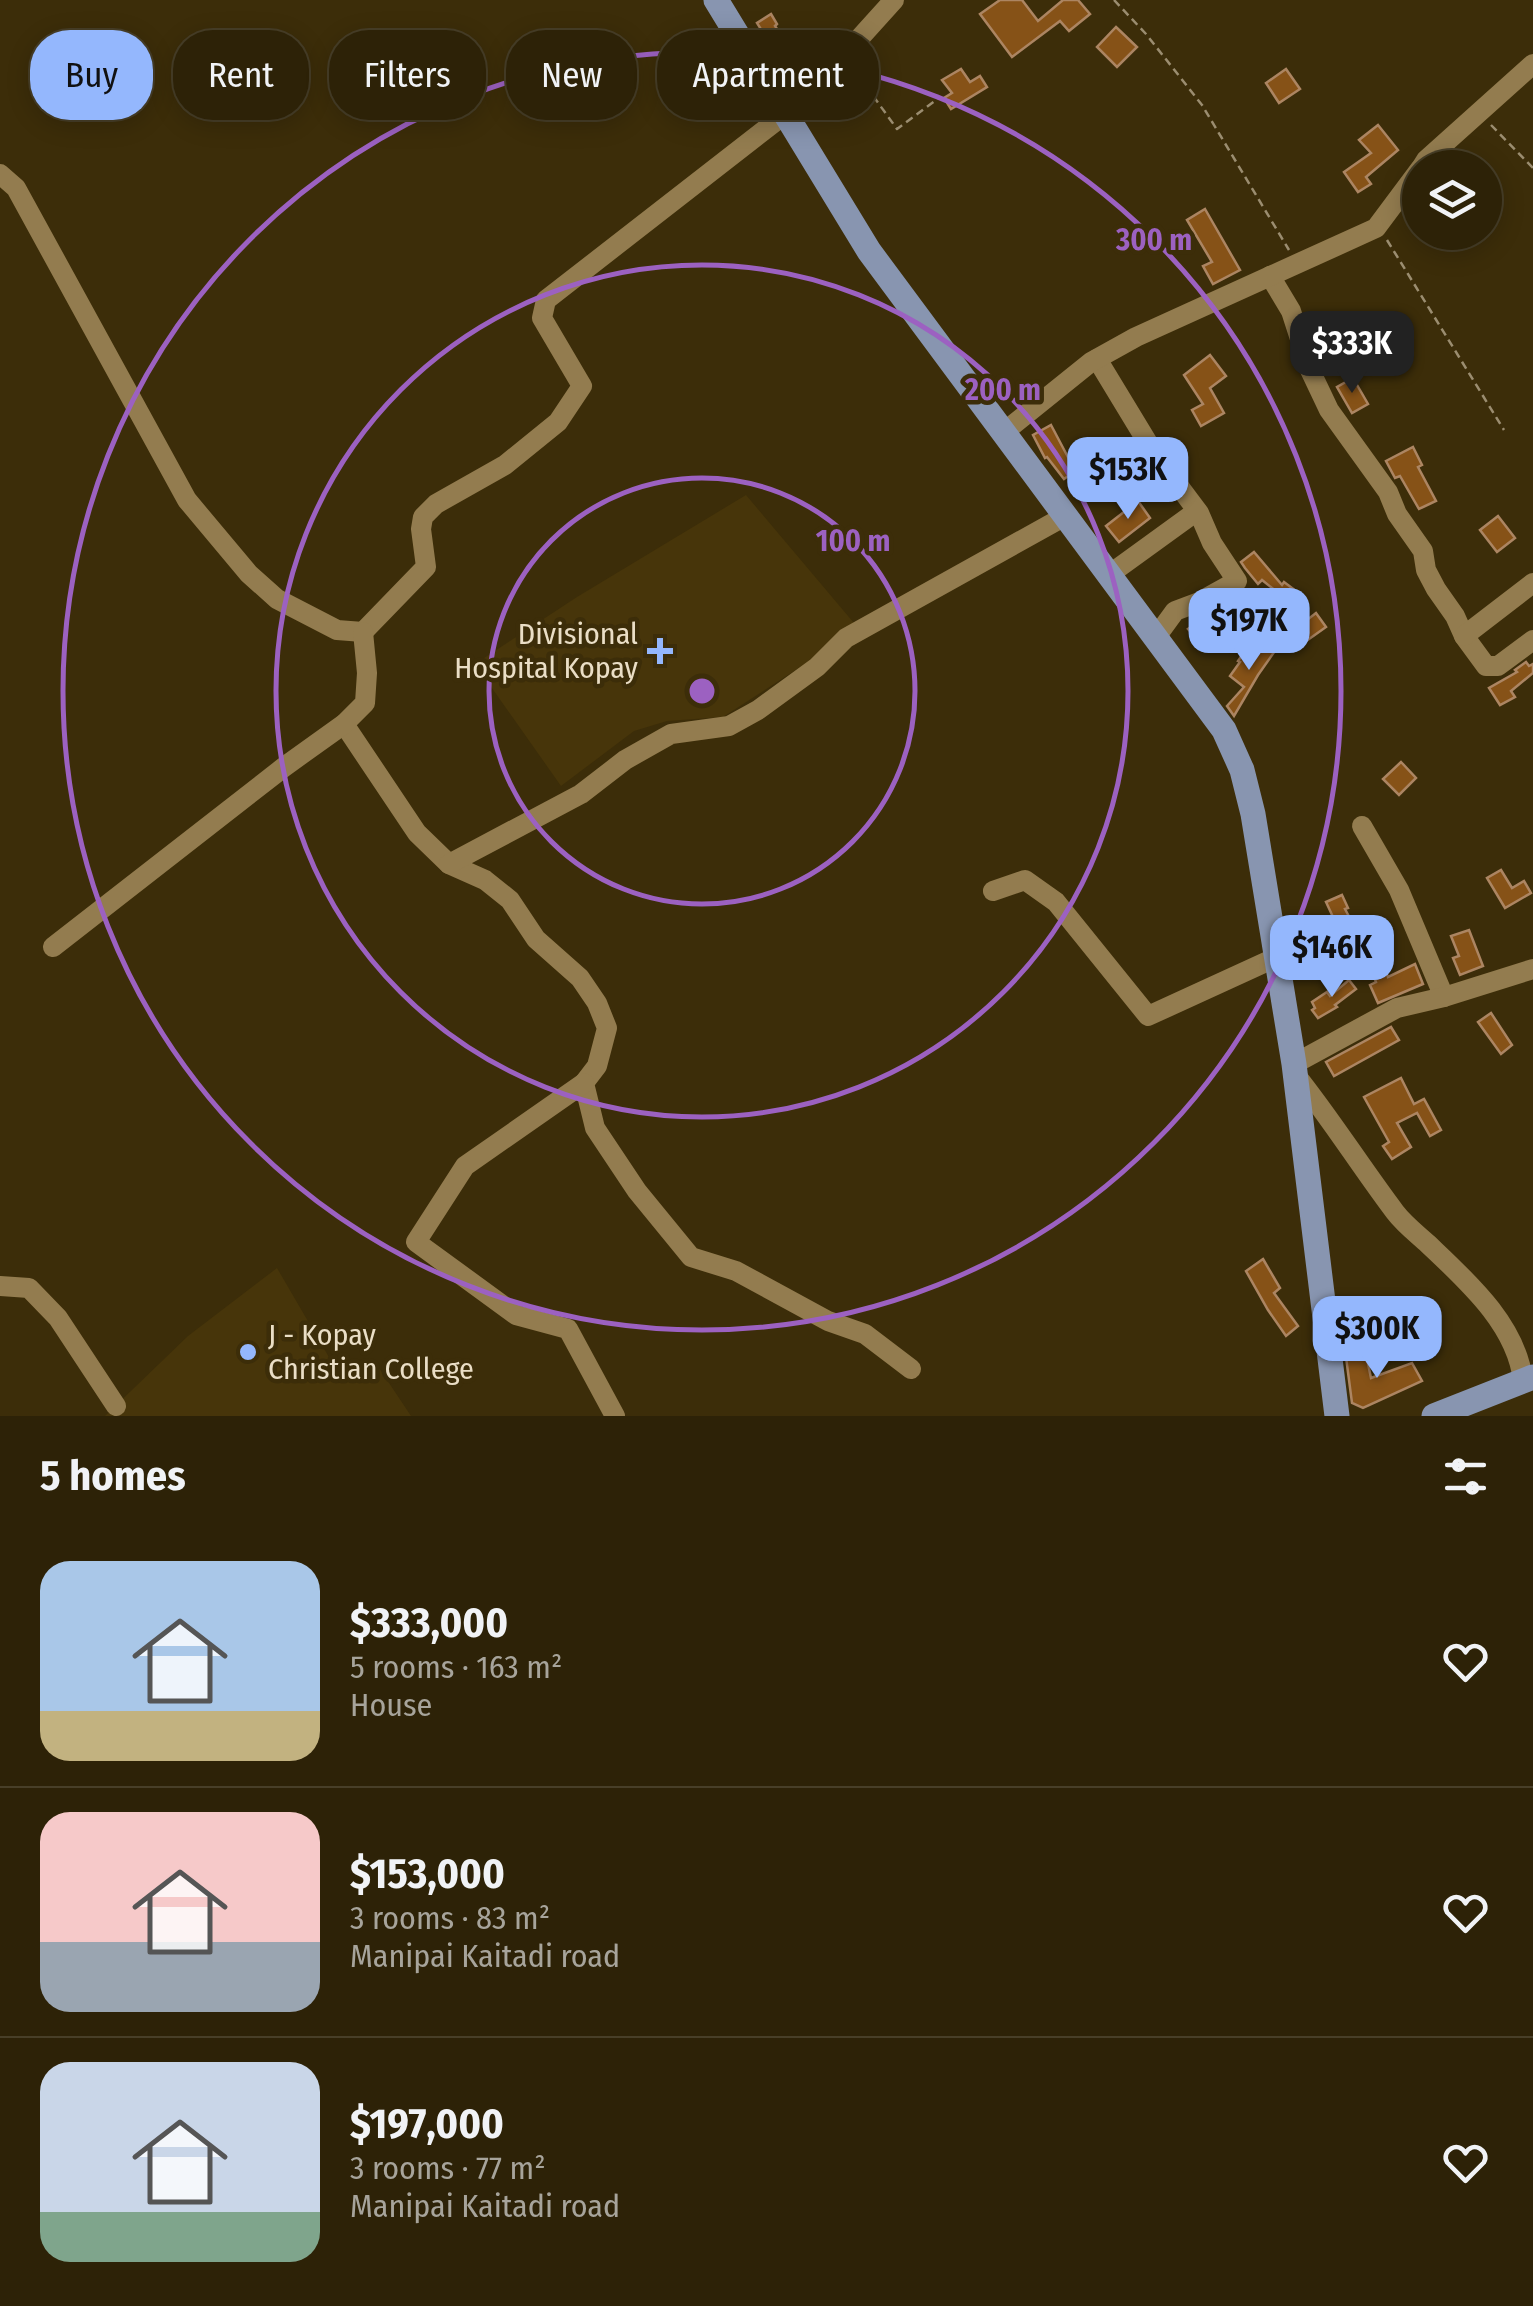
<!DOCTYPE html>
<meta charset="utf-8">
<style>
:root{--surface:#2d2207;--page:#352a11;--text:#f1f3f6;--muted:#a7a49b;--line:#483f28;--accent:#94b7fd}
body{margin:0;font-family:"Fira Sans Condensed",sans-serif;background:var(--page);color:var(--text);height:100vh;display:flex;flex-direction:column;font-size:38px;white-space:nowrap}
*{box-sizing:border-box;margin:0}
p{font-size:32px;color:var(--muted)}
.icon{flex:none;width:55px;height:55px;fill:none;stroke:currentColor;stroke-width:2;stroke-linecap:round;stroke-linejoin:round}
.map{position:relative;height:1416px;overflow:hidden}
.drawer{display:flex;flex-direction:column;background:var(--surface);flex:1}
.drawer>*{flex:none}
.guide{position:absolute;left:30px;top:30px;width:1000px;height:90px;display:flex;gap:20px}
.controls{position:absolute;left:1402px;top:150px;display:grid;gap:20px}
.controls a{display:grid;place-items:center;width:100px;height:100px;border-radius:50%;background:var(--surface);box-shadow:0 5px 25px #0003,0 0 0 2px var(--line);font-size:50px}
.price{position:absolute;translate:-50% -85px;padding:0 22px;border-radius:20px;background:var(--accent);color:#111;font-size:32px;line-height:65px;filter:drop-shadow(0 2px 5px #0008)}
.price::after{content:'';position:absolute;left:50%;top:60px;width:30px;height:22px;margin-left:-15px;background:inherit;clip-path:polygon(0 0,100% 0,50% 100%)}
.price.selected{background:#222;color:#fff}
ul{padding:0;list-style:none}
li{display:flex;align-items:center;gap:30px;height:250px;padding:0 40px}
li+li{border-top:2px solid var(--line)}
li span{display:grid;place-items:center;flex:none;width:280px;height:200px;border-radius:30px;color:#555}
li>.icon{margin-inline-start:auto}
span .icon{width:120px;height:120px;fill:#fffc;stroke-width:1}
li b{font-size:42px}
h2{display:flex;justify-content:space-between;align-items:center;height:120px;padding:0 40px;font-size:42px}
.tag{padding:0 35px;border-radius:40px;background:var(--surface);box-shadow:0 5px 25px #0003,0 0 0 2px var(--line);font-size:35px;line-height:90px}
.tag.selected{background:var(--accent);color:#111}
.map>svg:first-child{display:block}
</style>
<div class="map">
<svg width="1533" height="1416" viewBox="0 0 1533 1416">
<rect width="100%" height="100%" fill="#3c2d09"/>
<!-- built -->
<g fill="#47350a">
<path d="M746,495L859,629L723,717L667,721L634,731L561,786L475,664L577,597Z"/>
<path d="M277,1268L344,1383L379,1368L411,1416H105L188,1336Z"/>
</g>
<!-- building -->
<g fill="#865217" stroke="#ac8562" stroke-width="2.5">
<path d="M1000,0H1022L1038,21L1063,0H1078L1090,14L1069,31L1060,21L1012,57L980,14Z"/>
<path d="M771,14L777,24L775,26L793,53L790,54L812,81L799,89L787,74L788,72L757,23Z"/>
<path d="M1116,27L1137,47L1117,67L1097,47Z"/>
<path d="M961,69L970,82L980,76L987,87L951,109L944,98L952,93L942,80Z"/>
<path d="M1286,69L1300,89L1279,103L1266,83Z"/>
<path d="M1378,125L1398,150L1366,177L1371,184L1358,192L1344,172L1371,153L1359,140Z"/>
<path d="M1205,209L1240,270L1213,284L1203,266L1212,262L1187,220Z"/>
<path d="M1210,355L1226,376L1210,388L1224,413L1201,426L1192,410L1203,404L1184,375Z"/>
<path d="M1353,378L1368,404L1352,413L1337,387Z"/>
<path d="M1051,425L1070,461L1076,457L1082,466L1064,479L1047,457L1045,458L1033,435Z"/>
<path d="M1413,447L1422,465L1418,467L1436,501L1419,509L1400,476L1395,478L1386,461Z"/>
<path d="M1138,501L1150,518L1119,542L1106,526Z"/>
<path d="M1498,516L1515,538L1497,552L1480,530Z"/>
<path d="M1254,552L1282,585L1284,582L1296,591L1292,596L1296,600L1292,604L1262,580L1258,584L1245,568L1241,562Z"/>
<path d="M1218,607L1228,619L1200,643L1188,629Z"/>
<path d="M1302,613L1307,620L1316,613L1326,627L1302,644L1288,623Z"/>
<path d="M1267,641L1277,648L1258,675L1234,716L1227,706L1244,687L1230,676L1240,662L1238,661L1244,652L1254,659Z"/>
<path d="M1526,662L1529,666L1533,664V673L1511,691L1515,697L1500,705L1489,688L1517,672L1515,670Z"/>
<path d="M1401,762L1416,778L1399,795L1383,779Z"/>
<path d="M1501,870L1512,888L1524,881L1531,893L1505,908L1487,878Z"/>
<path d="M1342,895L1348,908L1345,909L1354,926L1321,944L1312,928L1333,917L1326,902Z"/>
<path d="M1469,930L1483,966L1460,975L1453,958L1459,956L1451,936Z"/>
<path d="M1379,955L1388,977L1415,964L1423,984L1378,1003L1370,985L1376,982L1368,959Z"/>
<path d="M1349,980L1356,989L1335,1005L1337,1007L1318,1018L1312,1010L1315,1008L1312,1002L1327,992L1330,996Z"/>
<path d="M1491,1013L1512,1045L1501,1054L1478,1022Z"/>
<path d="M1391,1027L1399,1040L1334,1076L1326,1062Z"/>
<path d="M1401,1078L1414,1104L1424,1099L1441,1130L1430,1136L1417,1113L1397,1123L1411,1147L1392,1159L1383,1146L1389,1142L1364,1097Z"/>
<path d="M1263,1259L1280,1288L1274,1293L1298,1326L1286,1336L1268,1310L1246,1271Z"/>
<path d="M1366,1354L1371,1378L1412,1363L1422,1381L1363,1408L1352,1403L1346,1357Z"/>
</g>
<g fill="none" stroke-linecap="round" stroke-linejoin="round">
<!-- path -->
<g stroke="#9b8d70" stroke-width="2.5" stroke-dasharray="8 5" stroke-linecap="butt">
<path d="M1114,0L1146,34L1202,105L1289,250"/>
<path d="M858,75L897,129L940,97"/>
<path d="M1491,125L1533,168"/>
<path d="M1387,240L1504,430"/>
</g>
<!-- minor -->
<g stroke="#937c4f" stroke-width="20">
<path d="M1421,168L1426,160L1533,64"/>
<path d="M0,174L16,188L187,500L249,574L277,599L337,630L363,632L426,567L421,529L423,517L436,504L505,465L558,422L582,386L542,318L546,300L785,114L830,86L839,76L847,55L857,41L894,0"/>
<path d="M1270,276L1291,311L1310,370L1329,410L1388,492L1397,514L1423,551L1426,570L1436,589L1455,616L1464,636L1486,666H1498L1533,640"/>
<path d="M1097,359L1154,453L1199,513L1212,543L1237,581L1199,602L1175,611L1156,637"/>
<path d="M1004,432L1091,362L1136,337L1376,228L1420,169"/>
<path d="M1110,574L1197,511"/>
<path d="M1464,636L1533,583"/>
<path d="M344,724L417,833L449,864L485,880L510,900L536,939L580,978L597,1003L607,1028L597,1066L584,1083L595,1128L637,1191L691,1257L736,1271L828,1321L865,1334L911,1369"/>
<path d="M1362,826L1399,890L1444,997"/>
<path d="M449,864L581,794L625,760L671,734L729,726L758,710L817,667L846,638L1067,515"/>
<path d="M993,891L1025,880L1056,902L1148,1016L1277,957"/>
<path d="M53,947L284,767L344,724L365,703L367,673L363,632"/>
<path d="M1294,1064L1397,1008L1444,997L1533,969"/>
<path d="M1295,1074C1331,1119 1361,1167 1395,1212C1404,1224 1417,1234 1428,1244C1467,1281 1517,1325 1523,1381"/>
<path d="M584,1083L465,1166L416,1242L516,1315L568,1329L615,1416"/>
<path d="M0,1286L29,1288L58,1318L116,1406"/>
</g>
<!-- major -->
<g stroke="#8895b0" stroke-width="25">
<path d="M716,0L869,251L1224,730L1242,770L1253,814L1294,1064L1337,1416"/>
<path d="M1434,1416L1533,1377"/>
</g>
</g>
<!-- distance rings -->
<g fill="none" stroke="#9c61c1" stroke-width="5">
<circle cx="702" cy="691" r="213"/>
<circle cx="702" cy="691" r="426"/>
<circle cx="702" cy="691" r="639"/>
</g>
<!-- markers -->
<g fill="#94b7fd" stroke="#3c2d09" stroke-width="4">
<path d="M655 636h10v10h10v10h-10v10h-10v-10h-10v-10h10z"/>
<circle cx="248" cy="1352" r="10"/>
</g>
<g text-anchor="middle" stroke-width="9" stroke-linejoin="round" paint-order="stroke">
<!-- poi labels -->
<g font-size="30" fill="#eadec6" stroke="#3c2d09" text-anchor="end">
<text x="638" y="644">Divisional<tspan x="638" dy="34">Hospital Kopay</tspan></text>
<text x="268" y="1345" text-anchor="start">J - Kopay<tspan x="268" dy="34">Christian College</tspan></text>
</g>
</g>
<circle cx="702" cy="691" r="15" fill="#9c61c1" stroke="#3c2d09" stroke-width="5"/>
<g font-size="30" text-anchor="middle" font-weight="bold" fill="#9c61c1" stroke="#3c2d09" stroke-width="9" stroke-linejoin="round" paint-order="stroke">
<text x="1154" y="250">300 m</text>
<text x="1003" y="400">200 m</text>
<text x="853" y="551">100 m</text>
</g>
</svg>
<div class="controls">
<a><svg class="icon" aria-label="layers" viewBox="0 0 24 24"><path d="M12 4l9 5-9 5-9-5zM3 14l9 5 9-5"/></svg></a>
</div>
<b class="price selected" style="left:1352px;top:396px">$333K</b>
<b class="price" style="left:1128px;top:522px">$153K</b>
<b class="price" style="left:1249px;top:673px">$197K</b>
<b class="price" style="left:1332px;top:1000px">$146K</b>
<b class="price" style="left:1377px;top:1381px">$300K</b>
<div class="guide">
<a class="tag selected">Buy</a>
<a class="tag">Rent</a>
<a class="tag">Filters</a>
<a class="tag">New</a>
<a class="tag">Apartment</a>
</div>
</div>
<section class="drawer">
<h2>5 homes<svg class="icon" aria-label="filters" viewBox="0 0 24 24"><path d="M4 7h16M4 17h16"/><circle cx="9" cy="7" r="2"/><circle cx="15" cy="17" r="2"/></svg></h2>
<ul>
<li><span style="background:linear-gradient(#a9c7e8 75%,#c2b280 0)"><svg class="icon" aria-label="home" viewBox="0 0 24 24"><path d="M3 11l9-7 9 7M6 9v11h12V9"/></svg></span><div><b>$333,000</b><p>5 rooms · 163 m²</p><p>House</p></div><svg class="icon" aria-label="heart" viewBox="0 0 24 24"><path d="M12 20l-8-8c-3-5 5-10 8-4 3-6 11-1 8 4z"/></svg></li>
<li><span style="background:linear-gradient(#f6c9c9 65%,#9aa5b1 0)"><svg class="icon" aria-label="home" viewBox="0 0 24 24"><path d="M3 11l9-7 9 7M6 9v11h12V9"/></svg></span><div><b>$153,000</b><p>3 rooms · 83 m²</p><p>Manipai Kaitadi road</p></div><svg class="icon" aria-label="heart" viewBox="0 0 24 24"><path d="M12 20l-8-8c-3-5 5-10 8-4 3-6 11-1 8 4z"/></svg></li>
<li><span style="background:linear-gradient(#c9d6e8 75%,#7fa58c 0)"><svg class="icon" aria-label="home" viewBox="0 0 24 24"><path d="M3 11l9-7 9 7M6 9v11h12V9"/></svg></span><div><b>$197,000</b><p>3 rooms · 77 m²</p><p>Manipai Kaitadi road</p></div><svg class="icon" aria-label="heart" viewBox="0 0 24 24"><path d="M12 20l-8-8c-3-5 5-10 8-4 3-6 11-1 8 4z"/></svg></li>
</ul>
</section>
